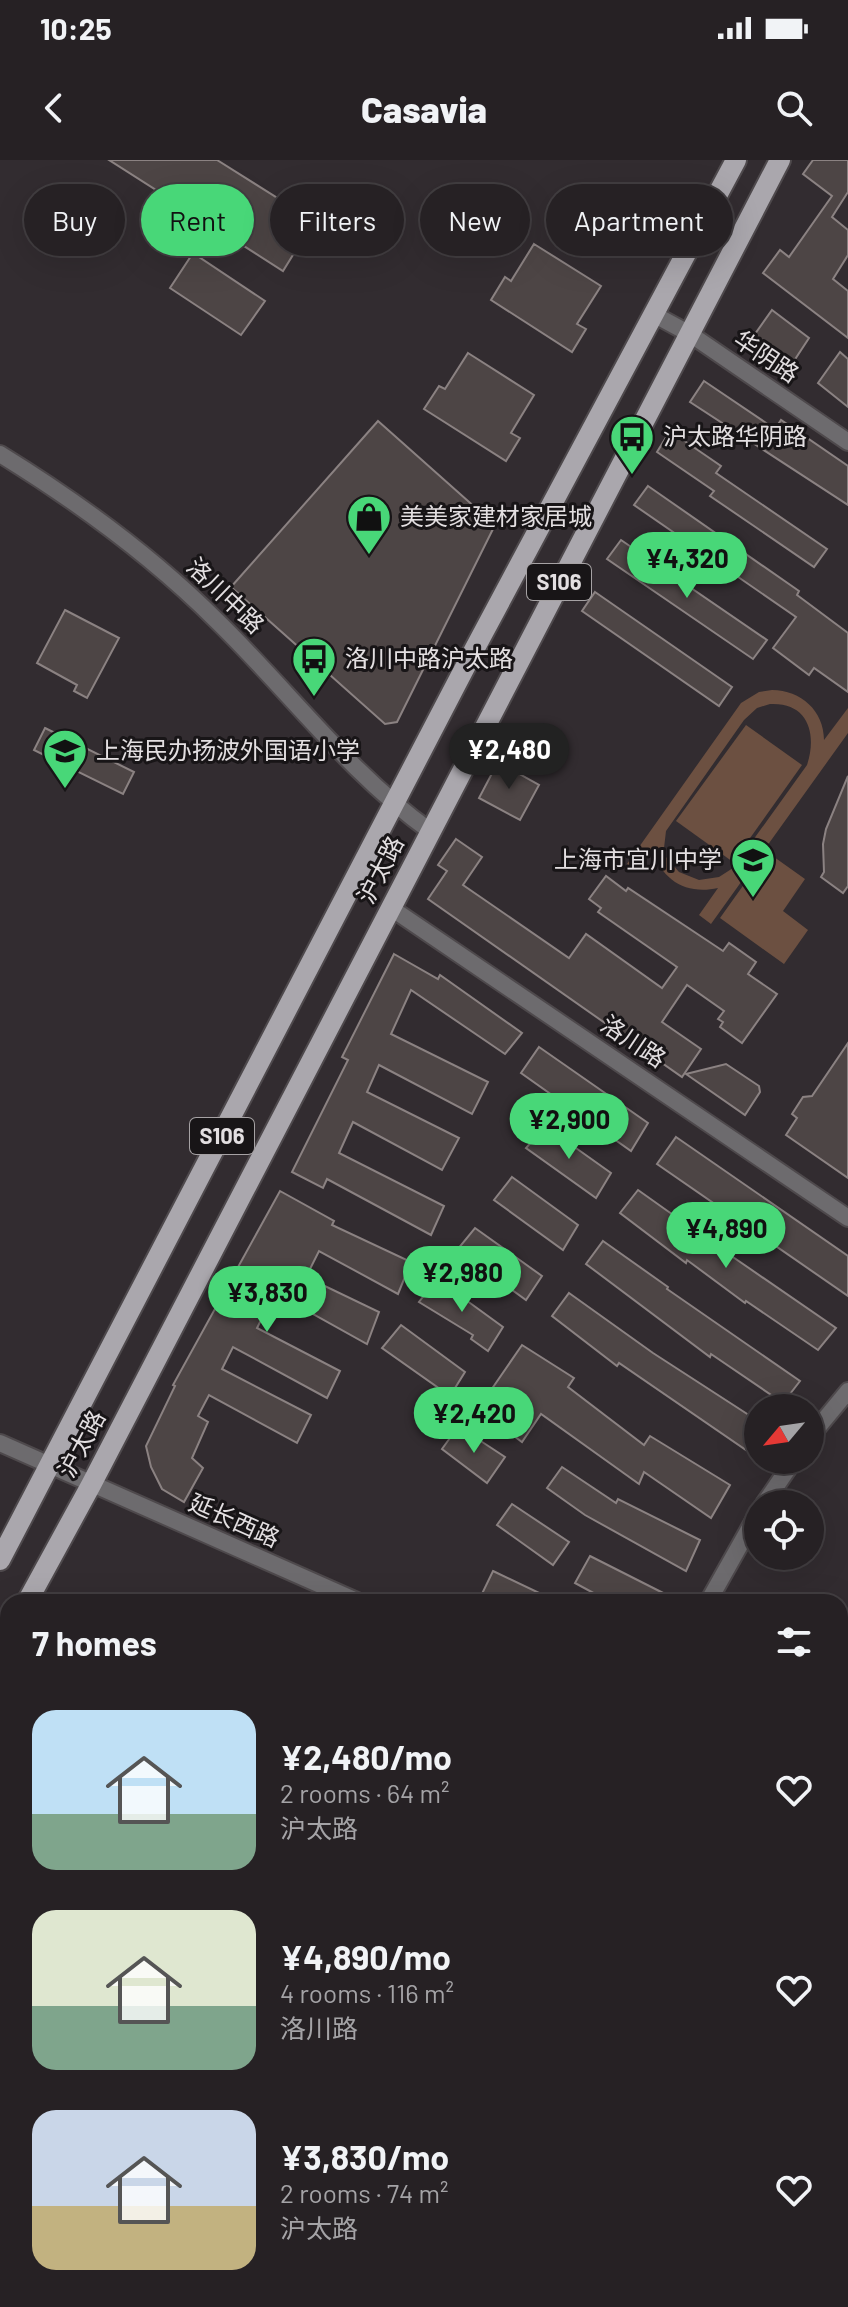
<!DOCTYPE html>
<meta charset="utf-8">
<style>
:root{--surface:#262124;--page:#322e31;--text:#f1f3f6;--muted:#a4a3a6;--line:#423e41;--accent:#48d778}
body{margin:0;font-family:Barlow,"Noto Sans SC",sans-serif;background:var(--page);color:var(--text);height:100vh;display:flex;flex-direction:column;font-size:30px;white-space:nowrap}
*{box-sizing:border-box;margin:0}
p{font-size:26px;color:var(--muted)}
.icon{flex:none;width:44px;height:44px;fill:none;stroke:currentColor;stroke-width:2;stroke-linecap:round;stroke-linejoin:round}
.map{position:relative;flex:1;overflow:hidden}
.details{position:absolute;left:0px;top:1434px;width:848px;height:714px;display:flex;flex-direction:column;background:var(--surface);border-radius:24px 24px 0 0;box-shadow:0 8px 32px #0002,0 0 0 2px var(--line)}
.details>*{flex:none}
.top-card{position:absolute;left:24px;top:24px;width:800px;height:72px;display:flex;gap:16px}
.needle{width:52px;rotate:241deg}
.tools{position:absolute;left:744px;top:1234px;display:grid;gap:16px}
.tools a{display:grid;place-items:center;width:80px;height:80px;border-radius:50%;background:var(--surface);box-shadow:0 8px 32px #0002,0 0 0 2px var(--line);font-size:40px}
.price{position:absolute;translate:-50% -68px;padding:0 18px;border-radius:28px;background:var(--accent);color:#111;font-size:26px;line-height:52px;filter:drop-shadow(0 2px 4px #0008)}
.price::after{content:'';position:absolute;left:50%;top:48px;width:24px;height:18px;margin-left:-12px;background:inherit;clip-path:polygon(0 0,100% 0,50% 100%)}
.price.on{background:#222;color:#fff}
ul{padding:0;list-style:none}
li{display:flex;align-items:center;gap:24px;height:200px;padding:0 32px}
li span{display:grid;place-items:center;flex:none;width:224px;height:160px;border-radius:24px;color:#555}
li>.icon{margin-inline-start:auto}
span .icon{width:96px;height:96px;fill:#fffc;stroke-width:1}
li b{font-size:34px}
h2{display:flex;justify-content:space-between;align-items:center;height:96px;padding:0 32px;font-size:34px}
.pill{padding:0 28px;border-radius:36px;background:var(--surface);box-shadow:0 8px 32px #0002,0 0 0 2px var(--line);font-size:28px;line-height:72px}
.pill.on{background:var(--accent);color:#111}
.status{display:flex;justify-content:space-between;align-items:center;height:56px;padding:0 40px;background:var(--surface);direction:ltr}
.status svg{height:22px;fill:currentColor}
header{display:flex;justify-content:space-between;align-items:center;height:104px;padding:0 32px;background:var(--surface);font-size:36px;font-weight:800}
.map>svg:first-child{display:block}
</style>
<div class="status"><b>10:25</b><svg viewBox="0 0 49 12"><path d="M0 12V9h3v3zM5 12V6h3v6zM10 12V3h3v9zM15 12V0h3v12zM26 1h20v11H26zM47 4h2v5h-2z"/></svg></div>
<header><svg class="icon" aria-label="back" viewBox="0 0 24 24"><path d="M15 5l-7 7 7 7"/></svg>Casavia<svg class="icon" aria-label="search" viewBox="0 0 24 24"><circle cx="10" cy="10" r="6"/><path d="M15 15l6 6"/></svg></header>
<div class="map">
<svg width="848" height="2147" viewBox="0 0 848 2147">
<rect width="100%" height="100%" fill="#322c30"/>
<!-- green -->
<g fill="#6c5041" fill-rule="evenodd">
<path d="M772,530C801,530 824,551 824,580L848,548V573L711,764L699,755L718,728C687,735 662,721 653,690L638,711L627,704L741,543L759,532ZM770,544C809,542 817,575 807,605L733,708L719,717L699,720L679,712L666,697L664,688L666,671L744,560L757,548Z"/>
<path d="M746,565L802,605L733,702L676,661Z"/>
<path d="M767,692L805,719L783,751L808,770L784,804L720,758Z"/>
</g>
<!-- building -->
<g fill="#4d4545" stroke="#8b8282" stroke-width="2">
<path d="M109,0H217L314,61L283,111Z"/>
<path d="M813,0H848V32L832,57L848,70V95L833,119L848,131V178L763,113L780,90L789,97L832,36L803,14Z"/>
<path d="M534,84L601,126L577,164L586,169L572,192L491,140L505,117L511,121Z"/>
<path d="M193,93L265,141L241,175L170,128Z"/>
<path d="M772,150L809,178L788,210L750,181Z"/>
<path d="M840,192L848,199V247L818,223Z"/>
<path d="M468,193L534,235L511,273L520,278L506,301L424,249L439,226L445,229Z"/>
<path d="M704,221L775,269L781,260L848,306V345L690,242Z"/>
<path d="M378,261L495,365L397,562L385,564L231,427Z"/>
<path d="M670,271L721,306L716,313L827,389L814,407L710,336L714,331L657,292Z"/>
<path d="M648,326L799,431L797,435L848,473V532L814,508L809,515L773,488L796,457L634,345Z"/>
<path d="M621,380L767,480L753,499L607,399Z"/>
<path d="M595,432L732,527L719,546L582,451Z"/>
<path d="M65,450L119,478L87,538L74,531L77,525L37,503Z"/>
<path d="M45,568L134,612L123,634L34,590Z"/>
<path d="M498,602L539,625L520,660L479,638Z"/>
<path d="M848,616V726L843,733L821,717L824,712L823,684L826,669Z"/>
<path d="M456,679L482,697L463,725L569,798L586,774L662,828L677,807L598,752L601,748L589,739L606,716L626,731L628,728L723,791L729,783L756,802L748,814L777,834L742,883L720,867L723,862L718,859L724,851L687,825L662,862L701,889L682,917L428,739L447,711L438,705Z"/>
<path d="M394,794L438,819L440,815L522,873L505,894L411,830L391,874L488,922L472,954L379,905L367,932L459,978L442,1010L353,962L339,993L444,1046L431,1075L327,1019L323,1028L292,1012L348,900L342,897Z"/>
<path d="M848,883V1018L786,975L797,958L792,954L803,937L812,936Z"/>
<path d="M539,887L648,963L631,991L521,913Z"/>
<path d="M726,904L759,926L760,932L745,955L686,914Z"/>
<path d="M545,966L611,1013L596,1038L526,988Z"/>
<path d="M676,977L848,1096V1136L657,1004Z"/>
<path d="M512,1017L578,1065L563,1090L494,1040Z"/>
<path d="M638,1030L714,1084L836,1168L818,1190L746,1141L745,1143L687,1100L686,1103L620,1053Z"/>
<path d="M280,1031L334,1061L332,1065L411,1102L398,1134L319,1091L306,1117L379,1152L367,1184L293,1143L290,1149L271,1140L257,1168L340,1211L327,1238L233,1187L222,1209L311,1255L297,1283L209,1235L198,1256L208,1262L192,1298L203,1308L184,1342L162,1329L151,1307L146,1286L175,1226L173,1225Z"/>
<path d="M475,1068L542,1116L526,1140L457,1090Z"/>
<path d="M603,1081L668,1127L667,1129L800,1221L783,1243L711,1194L710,1197L586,1104Z"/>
<path d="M437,1119L503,1167L488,1191L471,1179L473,1175L419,1142Z"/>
<path d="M569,1133L653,1193L758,1261V1271L746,1290L619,1203L617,1206L552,1156Z"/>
<path d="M401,1165L465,1212L450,1236L382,1188Z"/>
<path d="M522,1185L574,1218L568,1227L644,1285L650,1276L730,1325L711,1358L644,1312L639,1324L541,1254L522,1282L478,1249Z"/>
<path d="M464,1270L505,1297L487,1323L442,1289L455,1271L461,1275Z"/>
<path d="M562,1307L616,1343L618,1339L700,1380L686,1411L585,1355L547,1328Z"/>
<path d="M512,1344L569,1382L553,1405L497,1365Z"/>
<path d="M590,1396L681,1442H610L575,1423Z"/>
<path d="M493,1411L558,1442H478Z"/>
</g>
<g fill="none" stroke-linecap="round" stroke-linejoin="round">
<!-- minor casing -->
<g stroke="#4e494c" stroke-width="20">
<g id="minor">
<path d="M655,155L690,174L848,282"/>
<path d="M0,294C78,342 152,396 217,461C288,530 349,613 430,671"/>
<path d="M391,748L848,1058"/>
<path d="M810,1277L848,1231"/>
<path d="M0,1283L359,1442"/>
<path d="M764,1344L794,1300"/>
<path d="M708,1442L758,1353"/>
<path d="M840,1668L848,1672"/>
<path d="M361,2147L364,2140"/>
</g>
</g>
<!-- major casing -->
<g stroke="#4e494c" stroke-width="24">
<g id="major">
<path d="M0,1400L474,490L736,0"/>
<path d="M27,1442L91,1325L780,0"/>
<path d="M0,1492L8,1477"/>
</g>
</g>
<!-- minor -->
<use href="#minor" stroke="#6d6b6e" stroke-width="16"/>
<!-- major -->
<use href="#major" stroke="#aaa7ad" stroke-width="20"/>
</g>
<!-- icons -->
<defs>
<g id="bus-pin" transform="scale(2.3)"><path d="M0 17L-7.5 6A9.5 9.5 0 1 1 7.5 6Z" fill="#48d778" stroke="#181517"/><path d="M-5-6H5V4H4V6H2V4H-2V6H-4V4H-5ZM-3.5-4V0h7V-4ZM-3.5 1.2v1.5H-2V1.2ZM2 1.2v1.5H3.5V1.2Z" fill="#111"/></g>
<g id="shop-pin" transform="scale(2.3)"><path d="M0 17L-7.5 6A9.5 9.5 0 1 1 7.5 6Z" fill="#48d778" stroke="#181517"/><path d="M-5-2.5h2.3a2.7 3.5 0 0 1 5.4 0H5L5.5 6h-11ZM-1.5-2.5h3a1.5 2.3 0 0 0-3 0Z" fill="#111"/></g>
<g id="school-pin" transform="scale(2.3)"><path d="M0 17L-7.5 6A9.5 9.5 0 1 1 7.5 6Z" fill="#48d778" stroke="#181517"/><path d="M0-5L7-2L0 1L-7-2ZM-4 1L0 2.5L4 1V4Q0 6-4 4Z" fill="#111"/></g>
</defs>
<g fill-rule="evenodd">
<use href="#bus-pin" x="632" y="277"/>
<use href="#shop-pin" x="369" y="357"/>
<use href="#bus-pin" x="314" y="499"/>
<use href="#school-pin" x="65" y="591"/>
<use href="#school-pin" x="753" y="700"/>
</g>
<g text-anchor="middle" stroke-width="6" stroke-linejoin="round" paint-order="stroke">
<!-- shield labels -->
<g fill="#181517" stroke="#a6a2a4" stroke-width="2">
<rect x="527" y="404" width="64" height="36" rx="6"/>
<rect x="190" y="958" width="64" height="36" rx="6"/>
</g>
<g font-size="22" font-weight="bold" fill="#e3dfe1">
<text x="559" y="430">S106</text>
<text x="222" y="984">S106</text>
</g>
<!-- street labels -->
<g font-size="24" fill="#e3dfe1" stroke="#181517">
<text transform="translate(766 197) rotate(34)" y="8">华阴路</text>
<text transform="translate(225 436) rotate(44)" y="8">洛川中路</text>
<text transform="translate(381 710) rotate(-63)" y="8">沪太路</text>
<text transform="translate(633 882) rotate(34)" y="8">洛川路</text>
<text transform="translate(82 1284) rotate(-62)" y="8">沪太路</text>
<text transform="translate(234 1361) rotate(24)" y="8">延长西路</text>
</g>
<!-- poi labels -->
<g font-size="24" fill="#e3dfe1" stroke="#181517" text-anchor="start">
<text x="663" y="285">沪太路华阴路</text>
<text x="400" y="365">美美家建材家居城</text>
<text x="345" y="507">洛川中路沪太路</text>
<text x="96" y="599">上海民办扬波外国语小学</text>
<text x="722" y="708" text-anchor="end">上海市宜川中学</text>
</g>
</g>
</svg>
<div class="tools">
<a><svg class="needle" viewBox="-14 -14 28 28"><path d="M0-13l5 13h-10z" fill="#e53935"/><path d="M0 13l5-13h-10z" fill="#a4a3a6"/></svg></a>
<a><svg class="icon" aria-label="locate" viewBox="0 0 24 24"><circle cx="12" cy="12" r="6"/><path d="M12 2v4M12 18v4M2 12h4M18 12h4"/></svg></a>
</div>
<b class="price" style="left:687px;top:440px">¥4,320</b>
<b class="price on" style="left:509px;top:631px">¥2,480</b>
<b class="price" style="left:569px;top:1001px">¥2,900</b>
<b class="price" style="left:726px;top:1110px">¥4,890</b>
<b class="price" style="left:462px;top:1154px">¥2,980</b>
<b class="price" style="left:267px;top:1174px">¥3,830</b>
<b class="price" style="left:474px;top:1295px">¥2,420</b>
<div class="top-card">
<a class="pill">Buy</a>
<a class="pill on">Rent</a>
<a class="pill">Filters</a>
<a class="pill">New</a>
<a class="pill">Apartment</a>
</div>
<section class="details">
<h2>7 homes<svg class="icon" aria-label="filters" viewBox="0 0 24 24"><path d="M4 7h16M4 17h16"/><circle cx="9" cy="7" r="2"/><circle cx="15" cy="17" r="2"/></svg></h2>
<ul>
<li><span style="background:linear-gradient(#bfe0f5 65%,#7fa58c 0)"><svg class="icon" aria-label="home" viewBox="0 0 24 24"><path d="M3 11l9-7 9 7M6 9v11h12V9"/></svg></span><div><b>¥2,480/mo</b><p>2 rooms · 64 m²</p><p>沪太路</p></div><svg class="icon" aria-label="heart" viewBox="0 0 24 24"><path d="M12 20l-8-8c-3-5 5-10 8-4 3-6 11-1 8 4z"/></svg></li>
<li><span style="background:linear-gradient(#dfe7d0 60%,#7fa58c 0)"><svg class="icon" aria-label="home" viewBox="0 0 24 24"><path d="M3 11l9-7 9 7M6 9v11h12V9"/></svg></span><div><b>¥4,890/mo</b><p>4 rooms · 116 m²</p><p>洛川路</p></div><svg class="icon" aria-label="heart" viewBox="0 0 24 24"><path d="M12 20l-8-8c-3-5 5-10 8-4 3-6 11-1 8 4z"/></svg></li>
<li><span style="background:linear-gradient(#c9d6e8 60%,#c2b280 0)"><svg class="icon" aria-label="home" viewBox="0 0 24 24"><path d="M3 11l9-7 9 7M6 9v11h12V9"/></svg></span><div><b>¥3,830/mo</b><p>2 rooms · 74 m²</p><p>沪太路</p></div><svg class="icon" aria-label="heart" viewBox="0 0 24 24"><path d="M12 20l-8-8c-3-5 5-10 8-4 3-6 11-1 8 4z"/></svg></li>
</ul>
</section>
</div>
